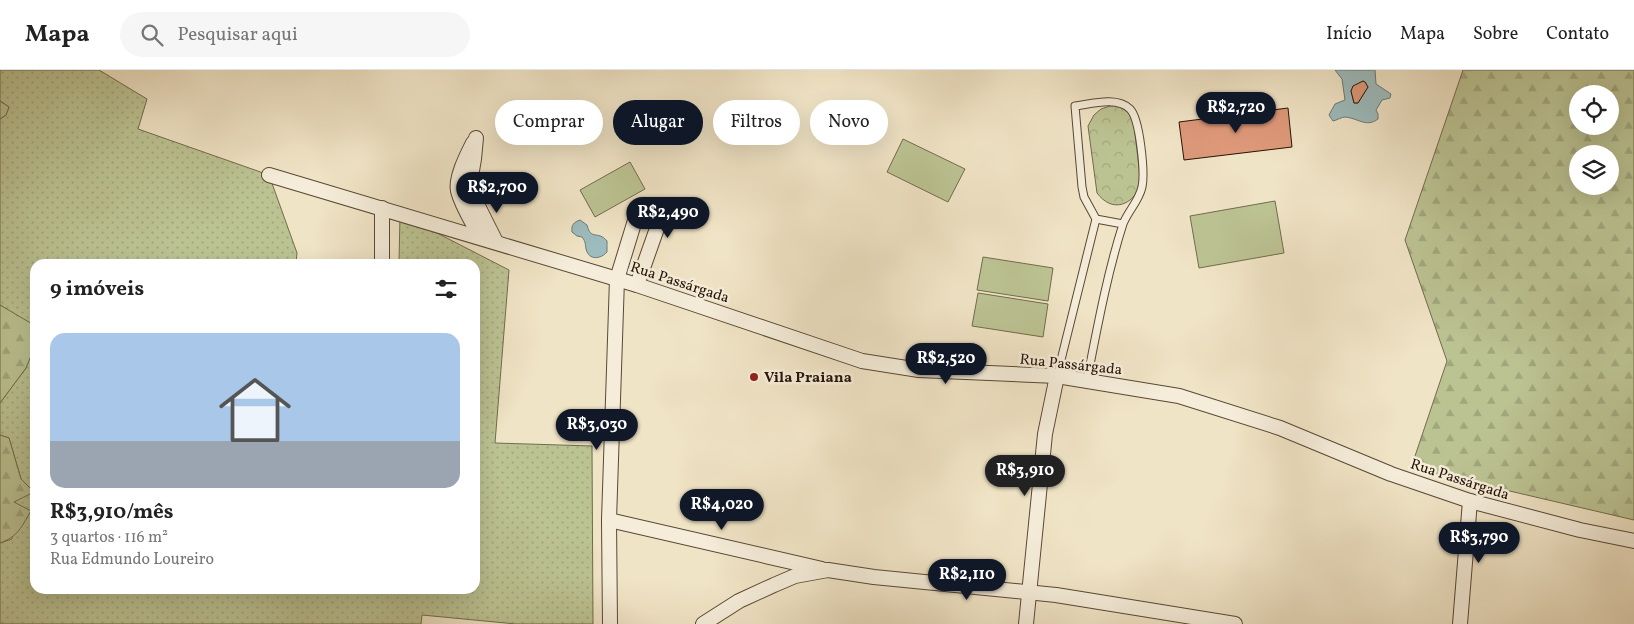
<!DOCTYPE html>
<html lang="pt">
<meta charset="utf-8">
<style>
:root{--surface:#fff;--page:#f6f6f6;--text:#222;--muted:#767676;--line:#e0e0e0;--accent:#111827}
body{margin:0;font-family:Vollkorn,serif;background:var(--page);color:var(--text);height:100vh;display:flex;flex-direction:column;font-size:19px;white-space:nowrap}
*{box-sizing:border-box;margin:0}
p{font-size:16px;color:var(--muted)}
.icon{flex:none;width:28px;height:28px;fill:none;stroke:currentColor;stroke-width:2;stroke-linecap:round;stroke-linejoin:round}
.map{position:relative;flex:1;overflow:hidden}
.details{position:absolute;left:30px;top:189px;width:450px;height:335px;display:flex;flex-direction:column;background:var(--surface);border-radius:15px;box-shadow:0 5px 20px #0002}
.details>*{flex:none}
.hud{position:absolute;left:495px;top:30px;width:475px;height:45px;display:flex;gap:10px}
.tools{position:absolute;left:1569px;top:15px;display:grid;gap:10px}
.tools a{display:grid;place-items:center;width:50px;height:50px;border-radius:50%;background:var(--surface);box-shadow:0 5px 20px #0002;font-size:25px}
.price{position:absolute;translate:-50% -42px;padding:0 11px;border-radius:18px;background:var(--accent);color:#fff;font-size:16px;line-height:32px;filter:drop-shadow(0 1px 2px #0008)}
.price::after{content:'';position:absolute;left:50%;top:30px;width:15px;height:11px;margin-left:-8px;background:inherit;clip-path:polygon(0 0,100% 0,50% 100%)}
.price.active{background:#222;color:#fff}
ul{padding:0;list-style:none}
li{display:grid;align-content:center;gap:10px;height:265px;padding:0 20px}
li span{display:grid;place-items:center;height:155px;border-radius:15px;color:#555}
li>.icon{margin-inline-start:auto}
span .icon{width:90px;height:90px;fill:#fffc;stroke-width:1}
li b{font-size:21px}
h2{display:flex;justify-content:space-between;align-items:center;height:60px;padding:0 20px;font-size:21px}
.chip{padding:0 18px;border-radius:22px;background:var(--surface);box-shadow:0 5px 20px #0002;font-size:18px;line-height:45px}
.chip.active{background:var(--accent);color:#fff}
header{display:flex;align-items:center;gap:30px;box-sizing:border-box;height:70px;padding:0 25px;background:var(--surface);border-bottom:1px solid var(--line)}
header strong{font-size:24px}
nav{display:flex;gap:28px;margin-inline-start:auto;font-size:18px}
.search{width:350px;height:45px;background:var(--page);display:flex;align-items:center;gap:12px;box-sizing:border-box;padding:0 18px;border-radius:28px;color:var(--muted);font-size:19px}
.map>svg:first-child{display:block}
</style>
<header>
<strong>Mapa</strong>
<div class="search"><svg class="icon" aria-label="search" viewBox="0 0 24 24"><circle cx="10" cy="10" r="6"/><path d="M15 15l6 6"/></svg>Pesquisar aqui</div>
<nav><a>Início</a><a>Mapa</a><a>Sobre</a><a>Contato</a></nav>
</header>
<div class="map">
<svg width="1634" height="554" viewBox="0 0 1634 554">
<defs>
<pattern id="grass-dots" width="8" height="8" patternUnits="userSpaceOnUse" patternTransform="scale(1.25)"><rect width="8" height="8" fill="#bcc393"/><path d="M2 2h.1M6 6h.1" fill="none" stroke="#a1a77d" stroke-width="1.8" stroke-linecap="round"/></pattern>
<pattern id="forest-firs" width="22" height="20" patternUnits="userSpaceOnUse" patternTransform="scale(1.25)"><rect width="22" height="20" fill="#bcc393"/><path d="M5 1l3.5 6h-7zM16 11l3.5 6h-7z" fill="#a1a77d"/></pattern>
<pattern id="park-crowns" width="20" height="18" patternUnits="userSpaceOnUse" patternTransform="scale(1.25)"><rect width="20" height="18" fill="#bcc393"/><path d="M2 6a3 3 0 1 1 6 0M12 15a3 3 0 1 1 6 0" fill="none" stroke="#a1a77d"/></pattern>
</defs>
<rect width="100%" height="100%" fill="#f0e4c6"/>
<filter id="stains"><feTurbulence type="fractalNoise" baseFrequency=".004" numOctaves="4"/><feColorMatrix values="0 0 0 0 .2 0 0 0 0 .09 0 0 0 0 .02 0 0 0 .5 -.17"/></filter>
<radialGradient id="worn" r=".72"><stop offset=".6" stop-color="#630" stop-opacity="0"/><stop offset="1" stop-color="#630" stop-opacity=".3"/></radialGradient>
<!-- grass -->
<path fill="url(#grass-dots)" stroke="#706c4c" d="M0,0H99L147,29L138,59L269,105L297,183L296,194H35V519H475V194H399L400,144L509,200L495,373L592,376L593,554H516L422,545L421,554H0V473L12,469L14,432L31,419L21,409L9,368L0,365V333L26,298L8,240L0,235V49L6,45L9,37L0,31Z"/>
<!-- forest -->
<g fill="url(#forest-firs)" stroke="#706c4c" fill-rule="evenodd">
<path d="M1463,0H1634V450L1411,398L1447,291L1405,170ZM1578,24H1610V56H1578ZM1578,84H1610V116H1578Z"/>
<path d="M0,31L9,37L6,45L0,49Z"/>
<path d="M0,235L34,255L35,276L26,298L0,333Z"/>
<path d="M0,365L9,368L21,409L34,422L14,432L31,441C21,457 19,466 0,473Z"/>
</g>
<!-- park -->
<path fill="url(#park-crowns)" stroke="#706c4c" d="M1118,35L1127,40L1133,46L1141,115C1132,136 1112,143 1097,123L1088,56L1094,45L1101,39L1110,36Z"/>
<!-- garden -->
<g fill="#bcc393" stroke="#706c4c">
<path d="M903,69L965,99L948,132L887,102Z"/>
<path d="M630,92L645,119L595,147L580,120Z"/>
<path d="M1275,131L1284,183L1199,198L1190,146Z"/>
<path d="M983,187L1053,198L1048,231L977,220Z"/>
<path d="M978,223L1048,234L1043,267L972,256Z"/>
</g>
<!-- water -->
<g fill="#9dbcbe" stroke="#6d7974" fill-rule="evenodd">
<path d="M1335,0H1375L1376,14L1391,24L1390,28L1382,30L1376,40L1378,44V49C1366,58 1358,48 1345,47C1342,47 1337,50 1333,51L1329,45L1335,34L1345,30L1342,9ZM1363,11L1365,12L1368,17L1358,33H1354L1351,21Z"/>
<path d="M580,150L587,155C591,171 598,160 607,171V182C601,189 589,191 586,179C585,174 586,172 582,167L577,166L572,162C571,155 574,152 580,150Z"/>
</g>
<!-- building -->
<g fill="#de997b" stroke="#251405">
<path d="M1363,11L1365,12L1368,17L1358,33H1354L1351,21L1353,16Z"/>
<path d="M1288,38L1292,77L1184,90L1179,52Z"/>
</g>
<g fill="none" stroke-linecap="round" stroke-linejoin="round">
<!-- service casing -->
<g stroke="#584835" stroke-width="9">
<g id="service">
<path d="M1057,306L1096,149"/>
<path d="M1087,310C1097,259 1107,204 1123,154C1128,141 1139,131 1142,117C1145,103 1140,49 1130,39C1117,26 1091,34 1075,36L1082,117L1084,127L1096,149L1123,154"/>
</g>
</g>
<!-- minor casing -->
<g stroke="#584835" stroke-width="16">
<g id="minor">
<path d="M476,68L474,89L469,118L496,172"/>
<path d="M473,73C467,85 455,108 458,121C462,137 473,153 480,167"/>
<path d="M269,105L637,215L862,291L919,300L1057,306L1179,326L1280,358L1391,404L1470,431L1580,460L1634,471"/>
<path d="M382,194V138"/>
<path d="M637,215L661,147"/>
<path d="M609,450L822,499"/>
<path d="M610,554L609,450L617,209L636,147L645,135"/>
<path d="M703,554L739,531L774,515L795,506L828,500L874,507L1056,525L1235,554"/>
<path d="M1026,554L1045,364L1057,306"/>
<path d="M1460,554L1470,431"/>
</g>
</g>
<!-- service -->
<use href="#service" stroke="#f5edda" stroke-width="7"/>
<!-- minor -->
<use href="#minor" stroke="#f5edda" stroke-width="14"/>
</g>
<!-- markers -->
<circle fill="#8f2418" stroke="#f5edda" stroke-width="2" cx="754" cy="307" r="5"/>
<g text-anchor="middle" stroke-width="5" stroke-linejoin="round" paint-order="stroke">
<!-- street labels -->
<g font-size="15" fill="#251405" stroke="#f5edda">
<text transform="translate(680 212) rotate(18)" y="5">Rua Passárgada</text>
<text transform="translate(1071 294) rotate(6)" y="5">Rua Passárgada</text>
<text transform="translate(1460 409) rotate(18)" y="5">Rua Passárgada</text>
</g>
<!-- poi labels -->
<g font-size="15" font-weight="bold" fill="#251405" stroke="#f5edda" text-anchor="start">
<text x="764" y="312">Vila Praiana</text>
</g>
</g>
<rect width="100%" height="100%" filter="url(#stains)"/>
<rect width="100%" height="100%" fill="url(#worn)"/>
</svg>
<div class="tools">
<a><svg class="icon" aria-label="locate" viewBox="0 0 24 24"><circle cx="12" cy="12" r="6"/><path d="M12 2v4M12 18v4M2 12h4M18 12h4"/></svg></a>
<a><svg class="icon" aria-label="layers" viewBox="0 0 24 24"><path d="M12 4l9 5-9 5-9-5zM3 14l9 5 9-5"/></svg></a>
</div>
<b class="price" style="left:1236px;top:64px">R$2,720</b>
<b class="price" style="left:497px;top:144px">R$2,700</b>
<b class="price" style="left:668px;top:169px">R$2,490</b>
<b class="price" style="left:946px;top:315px">R$2,520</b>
<b class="price" style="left:597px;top:381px">R$3,030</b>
<b class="price active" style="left:1025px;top:427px">R$3,910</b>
<b class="price" style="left:722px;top:461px">R$4,020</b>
<b class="price" style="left:1479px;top:494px">R$3,790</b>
<b class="price" style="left:967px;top:531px">R$2,110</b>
<div class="hud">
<a class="chip">Comprar</a>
<a class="chip active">Alugar</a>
<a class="chip">Filtros</a>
<a class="chip">Novo</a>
</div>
<section class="details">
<h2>9 imóveis<svg class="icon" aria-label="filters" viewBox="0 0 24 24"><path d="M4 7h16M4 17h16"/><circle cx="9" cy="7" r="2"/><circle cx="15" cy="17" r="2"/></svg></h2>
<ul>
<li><span style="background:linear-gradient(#a9c7e8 70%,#9aa5b1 0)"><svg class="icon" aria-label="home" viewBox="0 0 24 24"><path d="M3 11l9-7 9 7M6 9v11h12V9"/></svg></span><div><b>R$3,910/mês</b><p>3 quartos · 116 m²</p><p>Rua Edmundo Loureiro</p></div></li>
</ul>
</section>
</div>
